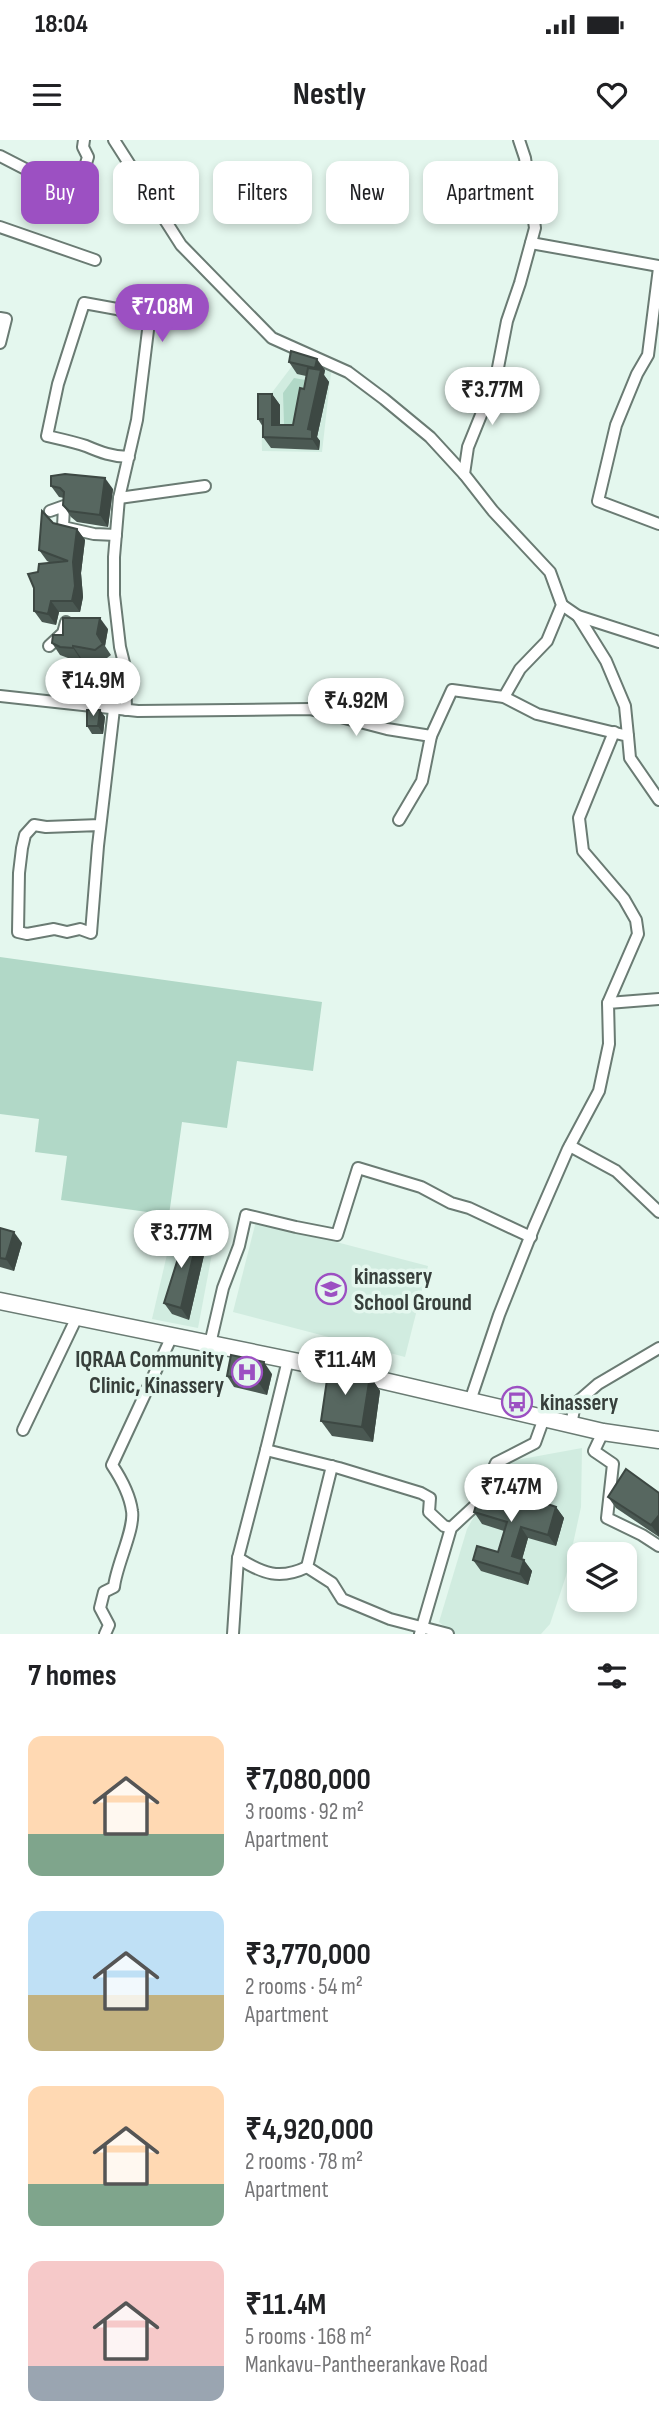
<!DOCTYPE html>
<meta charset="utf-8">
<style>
:root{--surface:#fff;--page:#f6f6f6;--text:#202124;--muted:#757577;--accent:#9c50c2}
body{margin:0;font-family:"Sofia Sans Condensed",sans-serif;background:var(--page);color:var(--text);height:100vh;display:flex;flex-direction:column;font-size:26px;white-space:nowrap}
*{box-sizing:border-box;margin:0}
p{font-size:23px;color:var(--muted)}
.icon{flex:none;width:38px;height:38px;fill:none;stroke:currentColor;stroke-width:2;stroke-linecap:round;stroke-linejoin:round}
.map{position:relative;height:1494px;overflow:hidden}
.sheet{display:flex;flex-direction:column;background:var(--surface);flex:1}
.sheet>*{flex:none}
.top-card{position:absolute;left:21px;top:21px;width:618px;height:63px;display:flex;gap:14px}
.fabs{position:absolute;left:567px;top:1402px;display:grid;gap:14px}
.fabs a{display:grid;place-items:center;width:70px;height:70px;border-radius:14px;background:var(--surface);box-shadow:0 4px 10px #0003;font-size:35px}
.price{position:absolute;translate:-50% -60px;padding:0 16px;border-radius:24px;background:#fff;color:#222;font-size:23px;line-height:46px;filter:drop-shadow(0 2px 4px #0008)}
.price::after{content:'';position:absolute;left:50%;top:42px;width:21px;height:16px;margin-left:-10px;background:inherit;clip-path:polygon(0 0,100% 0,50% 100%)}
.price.current{background:var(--accent);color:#fff}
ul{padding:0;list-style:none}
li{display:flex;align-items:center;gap:21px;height:175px;padding:0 28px}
li span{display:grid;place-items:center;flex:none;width:196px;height:140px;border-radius:14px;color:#555}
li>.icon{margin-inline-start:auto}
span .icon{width:84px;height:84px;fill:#fffc;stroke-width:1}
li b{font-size:30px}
h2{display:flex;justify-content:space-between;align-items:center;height:84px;padding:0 28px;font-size:30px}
.pill{padding:0 24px;border-radius:14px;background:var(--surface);box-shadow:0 4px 10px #0003;font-size:24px;line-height:63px}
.pill.current{background:var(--accent);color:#fff}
.status{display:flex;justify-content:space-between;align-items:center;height:49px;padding:0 35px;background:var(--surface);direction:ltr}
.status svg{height:19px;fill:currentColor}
header{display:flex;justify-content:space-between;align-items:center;height:91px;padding:0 28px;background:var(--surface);font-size:32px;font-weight:700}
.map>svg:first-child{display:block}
</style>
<div class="status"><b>18:04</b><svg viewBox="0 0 49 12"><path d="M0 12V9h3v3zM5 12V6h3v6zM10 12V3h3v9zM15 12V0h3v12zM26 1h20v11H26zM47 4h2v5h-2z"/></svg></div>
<header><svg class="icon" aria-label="menu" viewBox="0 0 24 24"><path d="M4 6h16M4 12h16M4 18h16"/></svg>Nestly<svg class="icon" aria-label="heart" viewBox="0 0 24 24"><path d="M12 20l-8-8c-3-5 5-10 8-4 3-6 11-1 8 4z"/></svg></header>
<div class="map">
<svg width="659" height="1494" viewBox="0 0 659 1494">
<rect width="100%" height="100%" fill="#e4f7ee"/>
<!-- built -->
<g fill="#d1ece0">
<path d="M299,217L332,224L322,312L262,311L261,267Z"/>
<path d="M256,1081L428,1126L405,1217L233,1172Z"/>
<path d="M172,1093L214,1103L198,1188L152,1179Z"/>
<path d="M582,1308L581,1367L566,1436L550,1484L541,1494H453L439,1482L467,1389L505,1322Z"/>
</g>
<!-- green -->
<g fill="#b1d8c7">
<path d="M294,238L311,241L301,288L284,285L283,253Z"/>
<path d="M0,817L322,862L313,931L237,921L227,988L182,982L169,1075L61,1060L67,1016L35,1012L39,979L0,974Z"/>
</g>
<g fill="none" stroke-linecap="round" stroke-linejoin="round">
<!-- street casing -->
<g stroke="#6a7b73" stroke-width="14">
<g id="street">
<path d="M114,0L181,105L272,198L348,232L384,259L430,297L464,334"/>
<path d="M0,16L76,55L88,17L83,7L84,0"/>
<path d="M0,87L95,120"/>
<path d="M531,103L659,126"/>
<path d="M659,128L648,215L637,234L616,285L598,361L659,384"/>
<path d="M0,178L6,179L0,203"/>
<path d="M119,358L205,346"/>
<path d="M50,371L64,366L63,387L94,394L116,395"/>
<path d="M562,465L578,476L659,502"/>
<path d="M578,476L606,521L625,566L628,596"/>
<path d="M49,506L63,493L66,482"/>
<path d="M0,556L138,571L310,569L387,589L431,596L452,550L504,557L537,574L628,596L630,618L659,660"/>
<path d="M504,557L520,529L547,501L562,465L550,432L493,371L464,334L468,307L496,238L507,181L520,143L535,88L525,18L519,0"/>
<path d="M126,570L125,527L120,507L114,455V417L119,358L137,280L149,182L117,169L84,163L58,244L47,296C60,299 74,302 86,306C100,312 113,317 129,317"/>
<path d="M399,680L422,641L431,596"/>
<path d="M100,685L46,687L34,685L25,695L22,708L19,733L18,792L27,794L54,789L67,792L80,789L91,793L98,706L114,569"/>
<path d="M608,863L638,794L636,780L624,759L583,711L579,678L614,592"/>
<path d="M570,1006L616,1031L659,1072"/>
<path d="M210,1204L223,1148L239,1106L246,1075L296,1087L337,1095L358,1028L421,1047L451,1063L469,1068L531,1097"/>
<path d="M288,1220L266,1310L339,1328L421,1353L430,1358L429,1372L444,1386L451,1388"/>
<path d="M470,1261L499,1175L534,1087L568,1009L599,951L609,904L608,863L659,859"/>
<path d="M571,1285L575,1264L598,1244L659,1208"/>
<path d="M23,1290L77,1177"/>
<path d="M603,1292L594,1311L613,1324L607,1378L642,1395L659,1406"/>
<path d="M266,1310L238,1418C263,1434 280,1440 307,1427"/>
<path d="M332,1326L307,1427L332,1443L342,1459L390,1479L448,1494"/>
<path d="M105,1494L109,1485L100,1468L104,1452L114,1447C116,1426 135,1389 132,1371C130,1356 120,1337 112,1325L172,1196"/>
<path d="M233,1494L238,1418"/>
<path d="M420,1494L451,1388L478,1363L496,1323L535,1303L544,1278"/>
</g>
</g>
<!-- secondary casing -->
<g stroke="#6a7b73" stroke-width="19">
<path id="secondary" d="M0,1161L333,1229L603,1292L659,1300"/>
</g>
<!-- street -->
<use href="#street" stroke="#fff" stroke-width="10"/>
<!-- secondary -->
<use href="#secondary" stroke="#fff" stroke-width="16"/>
</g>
<!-- wall -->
<g fill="#4b5953">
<path d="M289,222L325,230L324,235L329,242L317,297L320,301L319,310L271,308L263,297V287L258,279L272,254L280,265V285H293L304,249L306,236L297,234Z"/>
<path d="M51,346L113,349L108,387L77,382L71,377L63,365L64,358L59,357Z"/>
<path d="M53,383L77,389L85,400L81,433L83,457L80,472H59L56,485L42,482L34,471L38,432L51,423L47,421L39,410Z"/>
<path d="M108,489L105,506L111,515L103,521L81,518V520L68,518L60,515L52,503Z"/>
<path d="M100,570L105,577L103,594H92L87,586Z"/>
<path d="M0,1088L22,1103L14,1131L0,1127Z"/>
<path d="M168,1104L205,1111L189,1180L172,1174L164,1163L179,1117L176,1116Z"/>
<path d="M272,1234L267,1255L234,1247L227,1236Z"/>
<path d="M370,1236L380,1251L373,1302L332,1296L321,1281Z"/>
<path d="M659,1353V1397L616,1368L608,1357Z"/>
<path d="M556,1367L564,1378L556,1406L528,1398L522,1419L532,1431L528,1445L481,1431L473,1420L498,1412L504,1391L482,1384L474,1372Z"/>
</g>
<!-- shaded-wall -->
<g fill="#3d4843">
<path d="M317,219L325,230L324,235L329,242L317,297L320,301L319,310L312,299L308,289L315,228Z"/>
<path d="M272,254L280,265V297L272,285Z"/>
<path d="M105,338L113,349L108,387L100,375Z"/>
<path d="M77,389L85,400L81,433L83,457L80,472L72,461L73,422Z"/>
<path d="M51,461L59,472L56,485L48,474Z"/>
<path d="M100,478L108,489L105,506L97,494Z"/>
<path d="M73,506L81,518V520L73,508Z"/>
<path d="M100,570L105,577L103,594L98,586Z"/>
<path d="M14,1092L22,1103L14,1131L6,1119Z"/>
<path d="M197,1100L205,1111L189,1180L181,1168Z"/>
<path d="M264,1222L272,1234L267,1255L259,1243Z"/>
<path d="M370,1236L380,1251L373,1302L362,1287Z"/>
<path d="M556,1367L564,1378L556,1406L548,1395Z"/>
<path d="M659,1375V1396L651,1385Z"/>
<path d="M521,1387L528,1398L520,1427L512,1416Z"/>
<path d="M524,1420L532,1431L528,1445L520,1434Z"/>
</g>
<!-- building -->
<g fill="#576760" stroke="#3d4843" stroke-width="2">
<path d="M291,211L317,219L315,228L289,222Z"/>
<path d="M308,228L321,230L308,289L312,290V299L263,297V279H258V254H272V285H293L300,248L304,249Z"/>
<path d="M65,334L105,338L100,375L69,371L63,365L64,352L60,348L51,346V336Z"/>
<path d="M42,371L53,383L77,389L73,422L75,446L72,461H51L48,474L34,471V448L28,434L38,432L39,424L68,421L39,410Z"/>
<path d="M63,478H100L97,494L103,504L95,510L73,506V508L60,507L52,503L53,495H63Z"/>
<path d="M87,570H100L98,586H87Z"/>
<path d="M0,1088L14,1092L6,1119L0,1118Z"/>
<path d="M171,1095L197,1100L181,1168L164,1163L181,1109L168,1104Z"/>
<path d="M231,1215L264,1222L259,1243L227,1236Z"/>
<path d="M329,1226L370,1236L362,1287L321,1281Z"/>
<path d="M626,1329L659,1353V1375L651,1385L608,1357Z"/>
<path d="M482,1344L506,1352L507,1350L556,1367L548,1395L521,1387L512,1416L524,1420L520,1434L473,1420L477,1406L498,1412L507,1382L474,1372Z"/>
</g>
<!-- icons -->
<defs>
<g id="school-ring" transform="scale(1.575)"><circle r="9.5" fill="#e4f7ee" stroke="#9c50c2" stroke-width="1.5"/><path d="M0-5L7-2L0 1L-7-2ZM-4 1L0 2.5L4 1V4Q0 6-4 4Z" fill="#9c50c2"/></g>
<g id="hospital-ring" transform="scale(1.575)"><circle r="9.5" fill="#e4f7ee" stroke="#9c50c2" stroke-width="1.5"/><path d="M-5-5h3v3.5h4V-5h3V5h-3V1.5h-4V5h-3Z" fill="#9c50c2"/></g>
<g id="bus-ring" transform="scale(1.575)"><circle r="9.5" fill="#e4f7ee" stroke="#9c50c2" stroke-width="1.5"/><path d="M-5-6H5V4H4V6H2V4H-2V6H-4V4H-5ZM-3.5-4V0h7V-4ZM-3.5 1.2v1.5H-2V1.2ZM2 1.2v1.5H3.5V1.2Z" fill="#9c50c2"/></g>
</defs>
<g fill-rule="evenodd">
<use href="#school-ring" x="331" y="1149"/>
<use href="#hospital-ring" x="247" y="1232"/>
<use href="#bus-ring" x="517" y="1262"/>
</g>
<g text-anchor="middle" stroke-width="7" stroke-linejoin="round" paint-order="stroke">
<!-- poi labels -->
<g font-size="23" font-weight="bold" fill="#373f3b" stroke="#e4f7ee" text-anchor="start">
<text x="354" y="1144">kinassery<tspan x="354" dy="26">School Ground</tspan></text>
<text x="224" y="1227" text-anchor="end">IQRAA Community<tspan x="224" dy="26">Clinic, Kinassery</tspan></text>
<text x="540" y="1270">kinassery</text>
</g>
</g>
</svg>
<div class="fabs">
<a><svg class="icon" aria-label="layers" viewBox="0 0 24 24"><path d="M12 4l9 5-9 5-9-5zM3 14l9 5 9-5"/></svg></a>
</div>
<b class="price current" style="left:162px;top:204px">₹7.08M</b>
<b class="price" style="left:492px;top:287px">₹3.77M</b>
<b class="price" style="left:93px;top:578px">₹14.9M</b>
<b class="price" style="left:356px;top:598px">₹4.92M</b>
<b class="price" style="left:181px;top:1130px">₹3.77M</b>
<b class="price" style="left:345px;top:1257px">₹11.4M</b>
<b class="price" style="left:511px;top:1384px">₹7.47M</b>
<div class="top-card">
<a class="pill current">Buy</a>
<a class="pill">Rent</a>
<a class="pill">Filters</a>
<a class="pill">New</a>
<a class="pill">Apartment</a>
</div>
</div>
<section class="sheet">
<h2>7 homes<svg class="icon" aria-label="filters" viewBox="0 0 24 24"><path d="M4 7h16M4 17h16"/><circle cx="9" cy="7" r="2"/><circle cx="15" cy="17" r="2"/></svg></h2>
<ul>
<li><span style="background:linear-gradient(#ffd9b3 70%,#7fa58c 0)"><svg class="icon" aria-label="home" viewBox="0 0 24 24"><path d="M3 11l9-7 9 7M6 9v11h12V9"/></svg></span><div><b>₹7,080,000</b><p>3 rooms · 92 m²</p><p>Apartment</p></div></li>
<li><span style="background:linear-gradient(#bfe0f5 60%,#c2b280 0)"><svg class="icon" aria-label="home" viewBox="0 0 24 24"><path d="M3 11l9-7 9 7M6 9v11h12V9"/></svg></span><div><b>₹3,770,000</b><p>2 rooms · 54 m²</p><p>Apartment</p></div></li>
<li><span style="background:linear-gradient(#ffd9b3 70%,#7fa58c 0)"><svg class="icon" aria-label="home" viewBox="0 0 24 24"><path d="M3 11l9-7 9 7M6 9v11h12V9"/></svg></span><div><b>₹4,920,000</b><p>2 rooms · 78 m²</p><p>Apartment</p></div></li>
<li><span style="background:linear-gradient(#f6c9c9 75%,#9aa5b1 0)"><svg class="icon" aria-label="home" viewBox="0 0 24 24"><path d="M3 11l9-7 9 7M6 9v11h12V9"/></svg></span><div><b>₹11.4M</b><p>5 rooms · 168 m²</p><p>Mankavu-Pantheerankave Road</p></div></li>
</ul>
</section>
